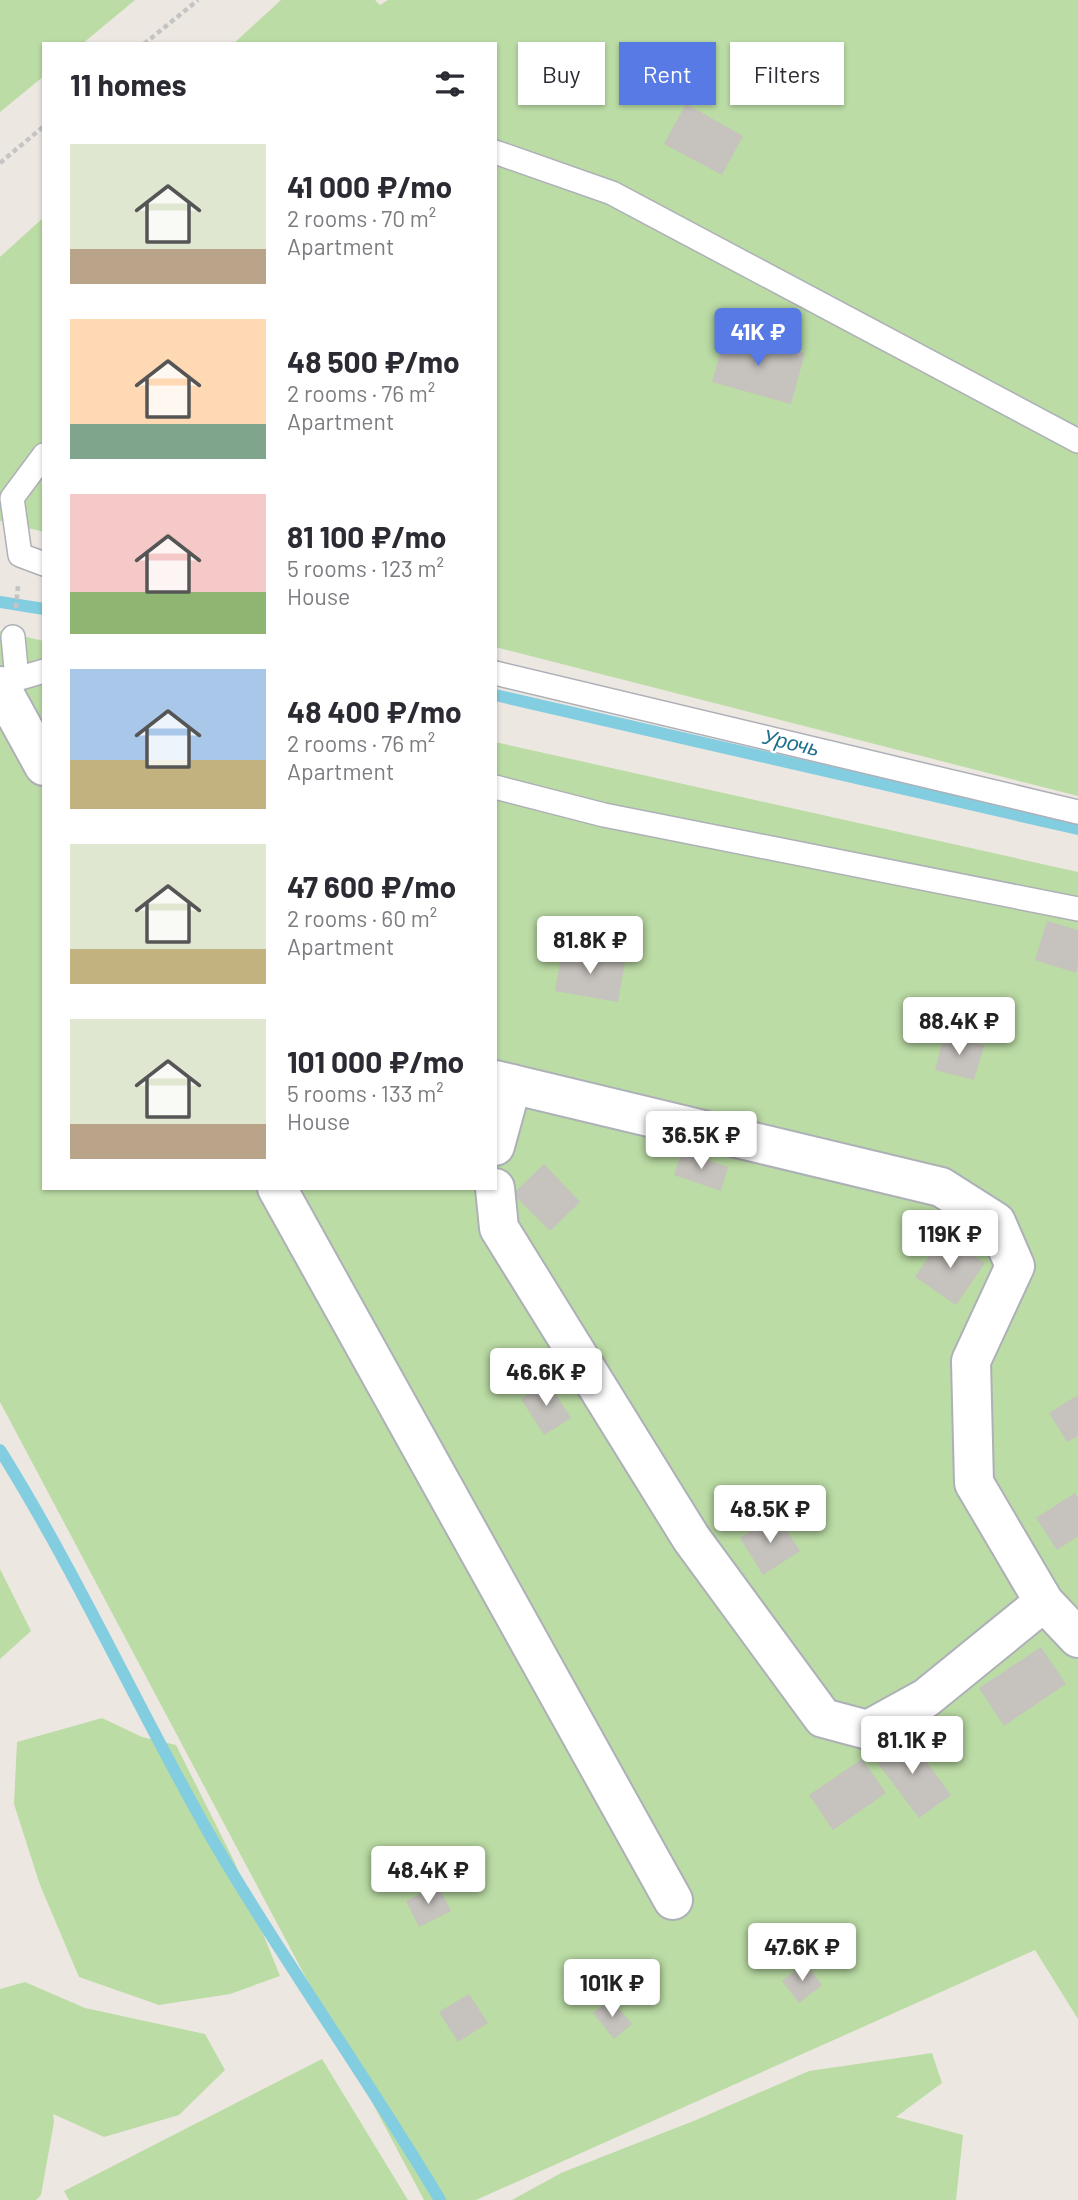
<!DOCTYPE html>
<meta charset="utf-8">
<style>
:root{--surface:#fff;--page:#f7f7f7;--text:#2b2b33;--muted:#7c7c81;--accent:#577ae4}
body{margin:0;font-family:Barlow,sans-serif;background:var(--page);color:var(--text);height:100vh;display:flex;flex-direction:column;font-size:26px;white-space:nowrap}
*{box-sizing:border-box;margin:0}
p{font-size:23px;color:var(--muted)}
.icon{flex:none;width:38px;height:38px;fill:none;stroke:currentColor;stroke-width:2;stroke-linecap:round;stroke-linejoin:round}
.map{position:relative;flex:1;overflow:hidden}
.panel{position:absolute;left:42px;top:42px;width:455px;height:1148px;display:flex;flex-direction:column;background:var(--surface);border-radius:0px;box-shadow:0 2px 5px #0004}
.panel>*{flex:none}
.top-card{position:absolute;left:518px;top:42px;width:455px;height:63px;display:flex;gap:14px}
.price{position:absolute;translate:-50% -60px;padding:0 16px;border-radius:7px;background:#fff;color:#222;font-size:23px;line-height:46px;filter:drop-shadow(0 2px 4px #0008)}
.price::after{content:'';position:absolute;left:50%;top:42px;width:21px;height:16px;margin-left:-10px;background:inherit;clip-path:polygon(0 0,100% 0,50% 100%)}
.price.current{background:var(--accent);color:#fff}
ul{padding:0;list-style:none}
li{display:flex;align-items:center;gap:21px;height:175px;padding:0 28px}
li span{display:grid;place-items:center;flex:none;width:196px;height:140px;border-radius:0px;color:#555}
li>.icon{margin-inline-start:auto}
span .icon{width:84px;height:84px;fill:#fffc;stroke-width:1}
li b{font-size:30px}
h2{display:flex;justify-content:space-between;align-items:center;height:84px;padding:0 28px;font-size:30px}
.pill{padding:0 24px;border-radius:0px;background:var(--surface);box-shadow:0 2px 5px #0004;font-size:24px;line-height:63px}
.pill.current{background:var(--accent);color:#fff}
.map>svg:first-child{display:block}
</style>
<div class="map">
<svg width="1078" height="2200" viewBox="0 0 1078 2200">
<rect width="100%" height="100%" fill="#ede7e2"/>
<!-- green -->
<g fill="#bbdca5">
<path d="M0,0H135L82,44H44V76L0,112Z"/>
<path d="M281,0H375L380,5L388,0H1078V796L495,647V44H233Z"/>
<path d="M44,217V532L0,521V257Z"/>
<path d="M0,631L44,641V1188H495V742L1078,872V2019L1035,1950L476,2200H424L0,1402Z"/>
<path d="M0,1569L31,1631L0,1659Z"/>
<path d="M102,1718L142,1737L176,1745L234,1861L280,1976L230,1994L159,2005L79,1977L40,1885L14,1804L17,1742Z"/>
<path d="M25,1982L85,2008L205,2034L225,2070L179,2115L104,2137L53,2114L54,2122L41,2195L36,2200H0V1989Z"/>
<path d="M932,2053L942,2083L896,2117L963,2135L956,2200H512L561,2173L696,2120L809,2071Z"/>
<path d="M322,2059L408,2200H69L64,2191Z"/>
</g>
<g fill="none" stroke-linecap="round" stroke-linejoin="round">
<!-- stream -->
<g stroke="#83cde1" stroke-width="12">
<path d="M0,602L44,609"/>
<path d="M495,695L1078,829"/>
<path d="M0,1450C78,1575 138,1709 211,1837C283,1961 367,2077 440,2200"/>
</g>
</g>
<!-- building -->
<g fill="#c6c2bd">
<path d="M686,104L743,136L722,175L664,144Z"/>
<path d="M726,331L805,353L791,404L712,382Z"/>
<path d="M1047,921L1078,930V964L1076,973L1035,960Z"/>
<path d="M562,951L625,962L618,1002L555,991Z"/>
<path d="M944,1035L984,1045L974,1080L935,1070Z"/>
<path d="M682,1151L728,1167L721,1191L674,1175Z"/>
<path d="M544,1164L580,1202L550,1231L513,1194Z"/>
<path d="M943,1236L985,1263L956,1305L915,1277Z"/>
<path d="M548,1382L571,1418L544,1435L521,1399Z"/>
<path d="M1078,1395V1436L1067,1442L1049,1413Z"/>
<path d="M1075,1493L1078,1498V1536L1057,1550L1036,1518Z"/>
<path d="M777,1515L800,1551L763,1575L740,1538Z"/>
<path d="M1041,1647L1066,1684L1004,1726L979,1688Z"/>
<path d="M906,1734L951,1795L919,1818L874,1758Z"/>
<path d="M862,1759L886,1793L833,1830L809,1795Z"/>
<path d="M438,1885L451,1911L419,1927L406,1901Z"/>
<path d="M805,1963L822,1985L799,2003L782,1981Z"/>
<path d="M469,1994L488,2023L458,2042L439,2012Z"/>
<path d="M610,1999L632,2024L614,2039L593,2013Z"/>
</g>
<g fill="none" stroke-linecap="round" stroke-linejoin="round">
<!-- lane casing -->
<g stroke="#aeb0b7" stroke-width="26">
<g id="lane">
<path d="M495,152L612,193L1078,441"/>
<path d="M44,455L12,498L20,555L44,564"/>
<path d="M13,637L17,679"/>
<path d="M495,673L1078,812"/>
<path d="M0,684L44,671"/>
<path d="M495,787L604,815L1078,909"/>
</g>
</g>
<!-- street casing -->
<g stroke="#aeb0b7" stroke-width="42">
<g id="street">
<path d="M0,686L44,766"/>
<path d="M495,1080L941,1187L996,1222L1015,1266L971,1361L974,1483L1044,1602L1078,1638"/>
<path d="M495,1146L512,1084"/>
<path d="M277,1188L673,1900"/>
<path d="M495,1188L499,1228L691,1538L823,1718L868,1730L926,1698L1044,1602"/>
</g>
</g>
<!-- path -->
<g stroke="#c4c4c4" stroke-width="4.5" stroke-dasharray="5 3.5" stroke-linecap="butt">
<path d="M144,44L198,0"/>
<path d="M0,163L44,126"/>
<path d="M16,608L18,585"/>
</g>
<!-- lane -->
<use href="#lane" stroke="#fff" stroke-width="23"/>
<!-- street -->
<use href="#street" stroke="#fff" stroke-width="38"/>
</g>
<g text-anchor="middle" stroke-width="5" stroke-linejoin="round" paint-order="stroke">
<!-- water labels -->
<g font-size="21" font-style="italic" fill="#1f6f8f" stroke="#fff">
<text transform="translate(791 743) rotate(13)" y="7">Урочь</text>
</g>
</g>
</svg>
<b class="price current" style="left:758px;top:368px">41K ₽</b>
<b class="price" style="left:590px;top:976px">81.8K ₽</b>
<b class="price" style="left:959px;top:1057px">88.4K ₽</b>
<b class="price" style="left:701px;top:1171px">36.5K ₽</b>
<b class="price" style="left:950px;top:1270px">119K ₽</b>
<b class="price" style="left:546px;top:1408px">46.6K ₽</b>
<b class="price" style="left:770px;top:1545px">48.5K ₽</b>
<b class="price" style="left:912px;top:1776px">81.1K ₽</b>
<b class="price" style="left:428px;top:1906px">48.4K ₽</b>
<b class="price" style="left:802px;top:1983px">47.6K ₽</b>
<b class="price" style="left:612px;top:2019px">101K ₽</b>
<div class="top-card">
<a class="pill">Buy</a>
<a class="pill current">Rent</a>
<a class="pill">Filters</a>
</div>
<section class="panel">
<h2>11 homes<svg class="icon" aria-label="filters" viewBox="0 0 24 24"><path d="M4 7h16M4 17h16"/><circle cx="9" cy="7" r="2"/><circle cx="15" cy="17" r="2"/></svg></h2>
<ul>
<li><span style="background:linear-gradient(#dfe7d0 75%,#b9a48a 0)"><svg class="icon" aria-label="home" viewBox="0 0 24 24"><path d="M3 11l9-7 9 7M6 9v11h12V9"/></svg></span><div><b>41 000 ₽/mo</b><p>2 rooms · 70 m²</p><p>Apartment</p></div></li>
<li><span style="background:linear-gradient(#ffd9b3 75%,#7fa58c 0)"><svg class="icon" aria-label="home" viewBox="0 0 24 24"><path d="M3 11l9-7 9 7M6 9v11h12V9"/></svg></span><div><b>48 500 ₽/mo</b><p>2 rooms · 76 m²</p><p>Apartment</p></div></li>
<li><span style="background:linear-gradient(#f6c9c9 70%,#8fb573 0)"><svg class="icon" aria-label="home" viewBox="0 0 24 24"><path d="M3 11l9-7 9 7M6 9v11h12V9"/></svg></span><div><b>81 100 ₽/mo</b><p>5 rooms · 123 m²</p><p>House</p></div></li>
<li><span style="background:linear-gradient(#a9c7e8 65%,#c2b280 0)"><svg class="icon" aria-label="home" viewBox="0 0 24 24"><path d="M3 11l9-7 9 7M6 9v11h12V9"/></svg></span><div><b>48 400 ₽/mo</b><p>2 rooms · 76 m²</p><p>Apartment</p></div></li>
<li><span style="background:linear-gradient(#dfe7d0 75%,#c2b280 0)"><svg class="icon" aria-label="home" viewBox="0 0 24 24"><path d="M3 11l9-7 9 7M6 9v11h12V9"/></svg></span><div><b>47 600 ₽/mo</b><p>2 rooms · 60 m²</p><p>Apartment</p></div></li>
<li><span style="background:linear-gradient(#dfe7d0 75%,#b9a48a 0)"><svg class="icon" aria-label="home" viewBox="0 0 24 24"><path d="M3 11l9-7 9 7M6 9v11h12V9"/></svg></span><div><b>101 000 ₽/mo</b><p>5 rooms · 133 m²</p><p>House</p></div></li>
</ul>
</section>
</div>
